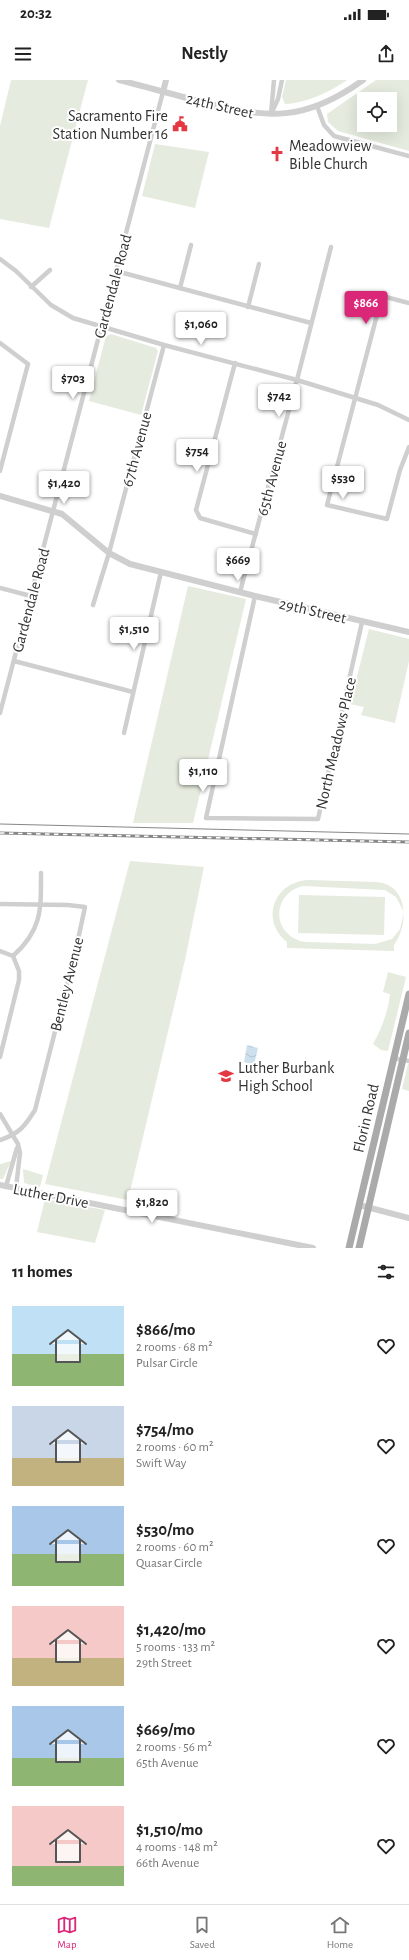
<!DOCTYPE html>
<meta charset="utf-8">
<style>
:root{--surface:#fff;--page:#f6f6f6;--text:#222;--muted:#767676;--line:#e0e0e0;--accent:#db2777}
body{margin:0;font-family:"Alegreya Sans",sans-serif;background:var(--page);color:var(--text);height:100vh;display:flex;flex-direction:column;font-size:15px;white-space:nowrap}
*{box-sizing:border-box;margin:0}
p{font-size:13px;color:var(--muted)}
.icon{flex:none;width:22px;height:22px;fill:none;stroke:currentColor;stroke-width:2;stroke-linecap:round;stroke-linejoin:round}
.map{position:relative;height:1168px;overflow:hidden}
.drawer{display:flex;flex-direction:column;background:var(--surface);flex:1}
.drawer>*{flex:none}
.buttons{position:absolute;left:357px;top:12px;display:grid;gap:8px}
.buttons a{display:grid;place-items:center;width:40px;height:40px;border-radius:0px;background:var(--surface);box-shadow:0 4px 16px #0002;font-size:20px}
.price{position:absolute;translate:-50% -34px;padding:0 9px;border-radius:4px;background:#fff;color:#222;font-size:13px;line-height:26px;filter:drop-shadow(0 1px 2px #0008)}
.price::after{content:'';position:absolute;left:50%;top:24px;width:12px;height:9px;margin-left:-6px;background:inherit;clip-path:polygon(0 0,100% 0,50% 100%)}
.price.on{background:var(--accent);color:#fff}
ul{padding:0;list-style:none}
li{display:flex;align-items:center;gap:12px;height:100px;padding:0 12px}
li span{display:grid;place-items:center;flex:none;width:112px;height:80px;border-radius:0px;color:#555}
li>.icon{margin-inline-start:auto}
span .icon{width:48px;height:48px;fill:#fffc;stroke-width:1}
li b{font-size:17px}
h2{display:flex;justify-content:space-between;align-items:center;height:48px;padding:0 12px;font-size:17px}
.status{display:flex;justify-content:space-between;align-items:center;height:28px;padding:0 20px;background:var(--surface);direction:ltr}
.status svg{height:11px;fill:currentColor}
header{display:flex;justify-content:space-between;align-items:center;height:52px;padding:0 12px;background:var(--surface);font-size:18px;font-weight:600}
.tab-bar{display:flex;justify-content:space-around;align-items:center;height:56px;border-top:1px solid var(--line);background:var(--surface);font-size:11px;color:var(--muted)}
.tab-bar a{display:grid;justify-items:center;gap:2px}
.tab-bar .on{color:var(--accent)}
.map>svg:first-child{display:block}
</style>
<div class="status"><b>20:32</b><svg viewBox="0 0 49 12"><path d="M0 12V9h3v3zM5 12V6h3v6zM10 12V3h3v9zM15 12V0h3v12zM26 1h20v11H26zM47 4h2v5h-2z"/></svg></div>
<header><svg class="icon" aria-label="menu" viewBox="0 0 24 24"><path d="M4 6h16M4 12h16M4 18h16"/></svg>Nestly<svg class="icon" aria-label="share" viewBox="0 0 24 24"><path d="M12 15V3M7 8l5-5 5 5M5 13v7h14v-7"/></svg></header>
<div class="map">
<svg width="409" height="1168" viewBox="0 0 409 1168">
<defs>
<pattern id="water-waves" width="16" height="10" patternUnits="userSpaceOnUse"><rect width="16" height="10" fill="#cee0ed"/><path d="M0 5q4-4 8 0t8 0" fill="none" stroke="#b1c1cc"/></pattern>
</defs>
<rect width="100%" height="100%" fill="#fff"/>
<!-- green -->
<g fill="#e5ebde" fill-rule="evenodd">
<path d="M11,0H88L49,148L0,139V46Z"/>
<path d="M286,0H347C330,12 306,23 285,24L282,17Z"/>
<path d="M376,0H409V71L338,51L328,42L327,34ZM364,19H390V45H364Z"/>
<path d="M155,64L209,72L195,128L142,116Z"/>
<path d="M111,254L156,268L158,271L141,335L89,321L106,256Z"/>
<path d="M188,506L246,519L193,743H133Z"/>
<path d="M369,549L409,559V581L395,643L361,635L364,627L350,624Z"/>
<path d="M130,781L204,787L185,880L128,1120L45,1104Z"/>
<path d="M308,800L377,802C409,805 409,845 394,865V871L287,868V862C260,840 274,802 308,800ZM303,806L385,810L396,817L404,832L400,849L392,859L375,864L306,862C272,857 270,814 303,806Z"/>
<path d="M299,815L385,817L384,855L298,853Z"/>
<path d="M388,892L406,897L388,971L381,970L373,964C382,948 388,932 390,914L383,912Z"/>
<path d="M408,984H409V1011L402,1009Z"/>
<path d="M11,1081L3,1099H0V1084Z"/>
<path d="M23,1089L43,1095L40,1107L24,1103Z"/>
<path d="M45,1119L105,1130L95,1163L37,1152Z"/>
</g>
<!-- water -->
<path fill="url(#water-waves)" d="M247,965L258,968L254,985L244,982Z"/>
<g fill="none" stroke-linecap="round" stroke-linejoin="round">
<!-- minor -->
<g stroke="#cfcfcf" stroke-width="4.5">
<path d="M317,26L324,45L334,56L409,76"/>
<path d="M271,34L278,19L282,0"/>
<path d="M271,34L274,0"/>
<path d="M0,179L16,191L51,225L73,238L164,265L297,300L378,325L409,340"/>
<path d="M116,191L311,243"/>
<path d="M31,207L50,190"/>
<path d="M180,208L191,165"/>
<path d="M409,223L382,216L327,425L387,439L400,390L409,367"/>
<path d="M248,227L259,184"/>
<path d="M0,263L28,284L0,391"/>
<path d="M235,283L196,430L200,438L256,454"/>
<path d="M0,508L31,516"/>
<path d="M240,512L297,300L331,167"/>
<path d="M255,516L206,738L318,739L362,542"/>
<path d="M93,525L109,473L164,265"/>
<path d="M14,581L133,612"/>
<path d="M0,633L163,12"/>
<path d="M124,653L161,492"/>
<path d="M0,824L68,825L85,827L76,869L35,1030C25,1046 19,1054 0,1060"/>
<path d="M0,871L13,876"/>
<path d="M13,876C42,850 41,830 41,793"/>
<path d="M0,977L19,900V891L13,876"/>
<path d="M393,978L409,981"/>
<path d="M0,1034L18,1064L20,1073L16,1108"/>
<path d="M6,1106L17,1068"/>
</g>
<!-- tertiary -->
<g stroke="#cfcfcf" stroke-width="6">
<path d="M119,0C147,7 175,15 202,22C269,39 305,42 363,0"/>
<path d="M163,12L166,0"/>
<path d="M0,416L62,434L109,473L130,484L255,516L409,552"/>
<path d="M0,1105L313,1168"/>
<path d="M359,1125L409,1138"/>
</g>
<!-- primary -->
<g stroke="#aaa" stroke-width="7">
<path d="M349,1168L409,914"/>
<path d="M359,1168L409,953"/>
</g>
<!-- tram -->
<path stroke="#878787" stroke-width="1" d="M0,744L409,754"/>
<!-- rail casing -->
<g stroke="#878787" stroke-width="3">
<path id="rail" d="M0,753L409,762"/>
</g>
<!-- rail -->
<use href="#rail" stroke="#fff" stroke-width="1.5" stroke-dasharray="4.5" stroke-linecap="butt"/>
</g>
<!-- icons -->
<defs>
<g id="civic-bare" transform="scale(1.2)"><path d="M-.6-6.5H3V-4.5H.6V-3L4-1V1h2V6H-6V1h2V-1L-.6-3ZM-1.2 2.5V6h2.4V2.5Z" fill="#e43942" stroke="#fff" stroke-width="2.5" paint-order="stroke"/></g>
<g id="church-bare" transform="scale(1.2)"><path d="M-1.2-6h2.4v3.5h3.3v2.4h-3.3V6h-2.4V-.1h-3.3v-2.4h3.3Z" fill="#e43942" stroke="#fff" stroke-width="2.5" paint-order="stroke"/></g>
<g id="school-bare" transform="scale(1.2)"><path d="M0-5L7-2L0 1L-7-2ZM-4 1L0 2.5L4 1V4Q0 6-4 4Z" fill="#e43942" stroke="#fff" stroke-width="2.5" paint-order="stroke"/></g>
</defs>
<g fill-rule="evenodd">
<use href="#civic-bare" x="180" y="44"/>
<use href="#church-bare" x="277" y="74"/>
<use href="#school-bare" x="226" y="996"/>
</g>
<g text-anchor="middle" stroke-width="4" stroke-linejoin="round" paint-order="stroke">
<!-- street labels -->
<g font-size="16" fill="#323232" stroke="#fff">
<text transform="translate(220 25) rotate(13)" y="6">24th Street</text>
<text transform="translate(112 206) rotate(-75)" y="6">Gardendale Road</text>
<text transform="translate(136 369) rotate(-75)" y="6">67th Avenue</text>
<text transform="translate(271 398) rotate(-75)" y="6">65th Avenue</text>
<text transform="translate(30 520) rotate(-75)" y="6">Gardendale Road</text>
<text transform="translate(313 530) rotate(13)" y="6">29th Street</text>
<text transform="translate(335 663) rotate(-77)" y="6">North Meadows Place</text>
<text transform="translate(66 904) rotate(-76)" y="6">Bentley Avenue</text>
<text transform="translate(365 1038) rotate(-77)" y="6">Florin Road</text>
<text transform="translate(51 1115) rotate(11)" y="6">Luther Drive</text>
</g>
<!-- poi labels -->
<g font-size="16" fill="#323232" stroke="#fff" text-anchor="start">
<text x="168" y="41" text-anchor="end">Sacramento Fire<tspan x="168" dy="18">Station Number 16</tspan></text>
<text x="289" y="71">Meadowview<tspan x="289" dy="18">Bible Church</tspan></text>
<text x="238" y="993">Luther Burbank<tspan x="238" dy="18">High School</tspan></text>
</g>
</g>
</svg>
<div class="buttons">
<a><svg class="icon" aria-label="locate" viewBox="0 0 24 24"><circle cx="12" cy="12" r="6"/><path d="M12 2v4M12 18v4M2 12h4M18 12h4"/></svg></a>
</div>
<b class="price on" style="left:366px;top:245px">$866</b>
<b class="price" style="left:201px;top:266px">$1,060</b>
<b class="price" style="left:73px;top:320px">$703</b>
<b class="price" style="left:279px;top:338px">$742</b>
<b class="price" style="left:197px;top:393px">$754</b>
<b class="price" style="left:343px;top:420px">$530</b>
<b class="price" style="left:64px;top:425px">$1,420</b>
<b class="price" style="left:238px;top:502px">$669</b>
<b class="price" style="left:134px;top:571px">$1,510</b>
<b class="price" style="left:203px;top:713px">$1,110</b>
<b class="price" style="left:152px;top:1144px">$1,820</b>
</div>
<section class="drawer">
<h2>11 homes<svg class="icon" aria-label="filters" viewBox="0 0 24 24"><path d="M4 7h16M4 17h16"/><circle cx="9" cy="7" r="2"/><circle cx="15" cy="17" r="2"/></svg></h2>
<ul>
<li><span style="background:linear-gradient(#bfe0f5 60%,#8fb573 0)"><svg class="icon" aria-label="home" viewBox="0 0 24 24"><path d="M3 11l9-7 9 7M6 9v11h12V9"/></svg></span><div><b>$866/mo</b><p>2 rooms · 68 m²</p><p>Pulsar Circle</p></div><svg class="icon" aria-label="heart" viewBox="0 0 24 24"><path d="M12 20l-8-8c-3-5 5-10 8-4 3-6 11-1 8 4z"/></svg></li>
<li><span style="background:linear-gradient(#c9d6e8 65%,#c2b280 0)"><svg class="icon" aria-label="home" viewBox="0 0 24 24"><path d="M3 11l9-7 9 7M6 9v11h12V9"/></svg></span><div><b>$754/mo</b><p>2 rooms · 60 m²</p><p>Swift Way</p></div><svg class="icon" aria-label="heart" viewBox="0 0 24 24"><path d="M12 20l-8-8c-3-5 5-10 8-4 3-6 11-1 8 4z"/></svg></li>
<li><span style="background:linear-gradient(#a9c7e8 60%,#8fb573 0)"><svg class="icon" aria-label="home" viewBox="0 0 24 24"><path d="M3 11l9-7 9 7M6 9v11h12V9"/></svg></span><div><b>$530/mo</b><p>2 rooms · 60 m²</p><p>Quasar Circle</p></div><svg class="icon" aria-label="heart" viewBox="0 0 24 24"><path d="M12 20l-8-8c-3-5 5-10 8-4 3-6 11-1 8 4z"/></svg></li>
<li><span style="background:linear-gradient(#f6c9c9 65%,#c2b280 0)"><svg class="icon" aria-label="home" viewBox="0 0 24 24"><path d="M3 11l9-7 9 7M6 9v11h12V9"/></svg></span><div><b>$1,420/mo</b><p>5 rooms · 133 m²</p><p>29th Street</p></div><svg class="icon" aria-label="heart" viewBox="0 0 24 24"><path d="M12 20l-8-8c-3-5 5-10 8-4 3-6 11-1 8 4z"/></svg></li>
<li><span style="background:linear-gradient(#a9c7e8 65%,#8fb573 0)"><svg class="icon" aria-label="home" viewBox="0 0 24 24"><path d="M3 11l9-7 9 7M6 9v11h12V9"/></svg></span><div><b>$669/mo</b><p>2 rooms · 56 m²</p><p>65th Avenue</p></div><svg class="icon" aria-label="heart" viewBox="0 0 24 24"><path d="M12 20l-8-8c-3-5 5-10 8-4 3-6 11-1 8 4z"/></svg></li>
<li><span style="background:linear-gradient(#f6c9c9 75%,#8fb573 0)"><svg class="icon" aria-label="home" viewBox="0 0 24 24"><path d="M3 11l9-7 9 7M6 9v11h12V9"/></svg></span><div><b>$1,510/mo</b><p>4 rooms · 148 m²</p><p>66th Avenue</p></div><svg class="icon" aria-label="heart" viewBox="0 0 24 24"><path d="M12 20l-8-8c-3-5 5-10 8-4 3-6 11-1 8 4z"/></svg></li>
</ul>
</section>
<nav class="tab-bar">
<a class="on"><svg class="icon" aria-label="map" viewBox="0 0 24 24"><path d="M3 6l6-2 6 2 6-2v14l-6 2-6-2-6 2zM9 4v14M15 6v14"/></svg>Map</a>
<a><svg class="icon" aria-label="saved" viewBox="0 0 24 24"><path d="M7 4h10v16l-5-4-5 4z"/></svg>Saved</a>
<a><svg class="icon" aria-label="home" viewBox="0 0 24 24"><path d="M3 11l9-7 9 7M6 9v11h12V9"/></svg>Home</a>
</nav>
